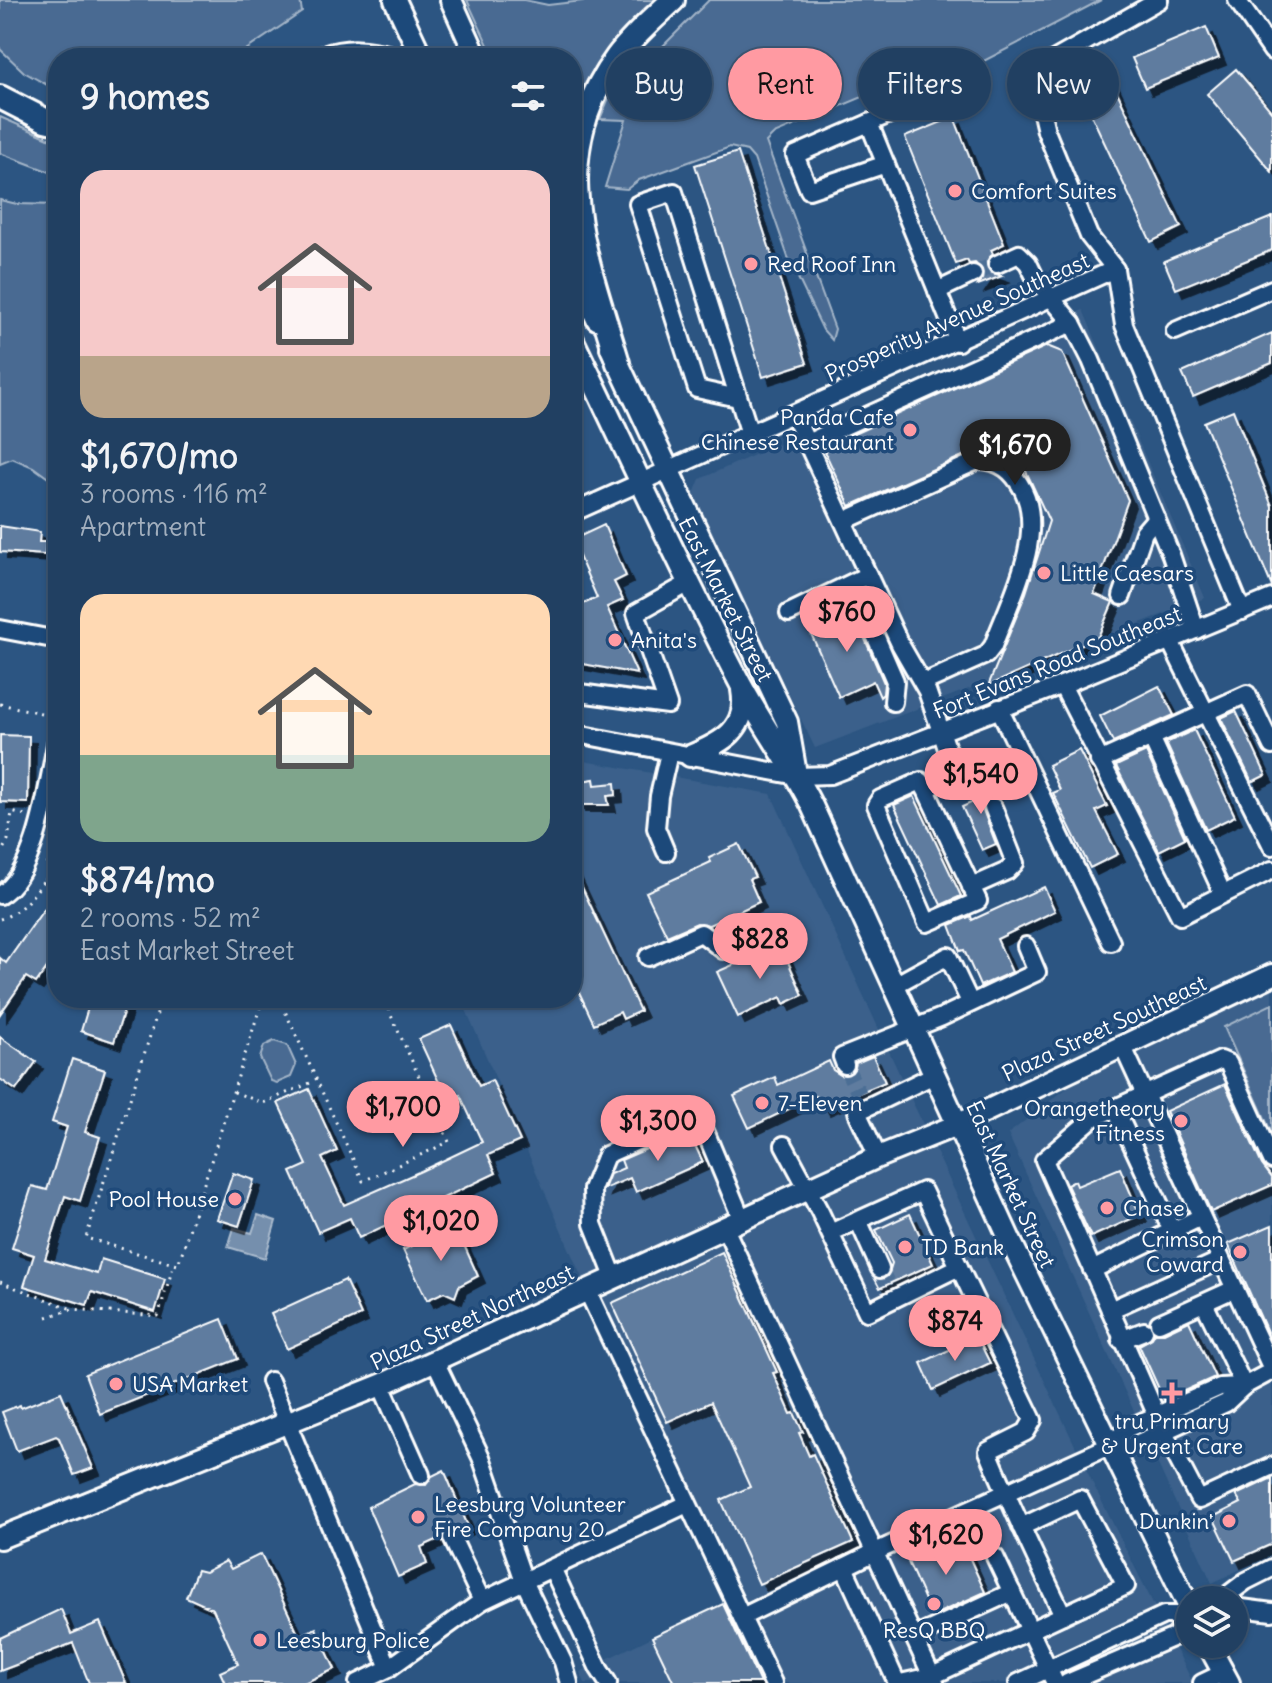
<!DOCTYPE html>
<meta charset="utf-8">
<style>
:root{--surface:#214062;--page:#2d4b6b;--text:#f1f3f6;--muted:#a2afbe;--line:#3e5977;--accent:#ff9aa2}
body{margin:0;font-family:Delius,sans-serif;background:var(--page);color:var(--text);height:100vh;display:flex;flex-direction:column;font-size:30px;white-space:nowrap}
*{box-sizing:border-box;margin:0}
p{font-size:26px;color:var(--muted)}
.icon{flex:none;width:44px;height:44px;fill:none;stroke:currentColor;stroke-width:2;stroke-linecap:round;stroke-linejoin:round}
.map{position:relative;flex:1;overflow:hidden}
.sheet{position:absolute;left:48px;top:48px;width:534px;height:960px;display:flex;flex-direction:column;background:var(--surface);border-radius:32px;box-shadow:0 2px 6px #0004,0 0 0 2px var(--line)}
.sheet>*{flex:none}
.guide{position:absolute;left:606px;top:48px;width:546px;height:72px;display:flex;gap:16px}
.buttons{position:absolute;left:1176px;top:1586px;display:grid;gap:16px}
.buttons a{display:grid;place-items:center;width:72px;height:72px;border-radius:50%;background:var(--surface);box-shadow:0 2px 6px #0004,0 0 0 2px var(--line);font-size:40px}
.price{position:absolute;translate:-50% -68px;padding:0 18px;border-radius:28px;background:var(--accent);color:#111;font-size:26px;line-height:52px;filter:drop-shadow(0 2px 4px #0008)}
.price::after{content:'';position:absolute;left:50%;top:48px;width:24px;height:18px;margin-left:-12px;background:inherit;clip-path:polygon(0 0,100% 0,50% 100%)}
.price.current{background:#222;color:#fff}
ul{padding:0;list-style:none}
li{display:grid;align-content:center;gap:16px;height:424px;padding:0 32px}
li span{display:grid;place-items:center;height:248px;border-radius:24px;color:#555}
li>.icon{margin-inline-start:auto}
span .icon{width:144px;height:144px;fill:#fffc;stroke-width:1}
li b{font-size:34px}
h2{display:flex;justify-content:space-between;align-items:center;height:96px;padding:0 32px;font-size:34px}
.chip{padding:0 28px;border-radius:36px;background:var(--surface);box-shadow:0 2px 6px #0004,0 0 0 2px var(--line);font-size:28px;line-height:72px}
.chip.current{background:var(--accent);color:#111}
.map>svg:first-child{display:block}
</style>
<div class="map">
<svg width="1272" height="1683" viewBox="0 0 1272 1683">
<defs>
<filter id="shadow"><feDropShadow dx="7" dy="7" stdDeviation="0" flood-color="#0009"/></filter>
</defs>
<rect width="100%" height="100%" fill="#2c5582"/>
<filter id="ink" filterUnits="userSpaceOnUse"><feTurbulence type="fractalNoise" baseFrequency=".0125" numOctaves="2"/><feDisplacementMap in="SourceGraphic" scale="16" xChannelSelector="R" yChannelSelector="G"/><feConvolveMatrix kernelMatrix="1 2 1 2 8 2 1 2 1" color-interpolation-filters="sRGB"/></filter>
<g filter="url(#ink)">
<!-- built -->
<g fill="#3b618b">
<path d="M1083,310L1205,598L815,748L693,496L700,479Z"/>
<path d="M572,759L771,794L904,1084L1096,1490L1193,1683H585L580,1672L732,1598L595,1308L461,998H572Z"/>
<path d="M1272,975V1554L1212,1583L1008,1134L1122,1045Z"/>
</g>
<!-- green -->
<g fill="#486b92" stroke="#a4b5c8" stroke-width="2">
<path d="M0,0H300L302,12L234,58H58V91L24,72L0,49Z"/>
<path d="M467,0H524L548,5L591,0H655C620,33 586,68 572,115V58H494Z"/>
<path d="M709,0H1101L978,64L946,62L774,134L766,142L835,329L832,340L823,330L788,257L754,159L747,151L730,147L639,180L627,189L605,187L626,120L600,119L611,93L640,53L661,48Z"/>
<path d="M0,117L58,142V175L0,153Z"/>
<path d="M0,200L17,204L58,205V485L33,467L12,458L0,463Z"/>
<path d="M1272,1004V1134L1224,1027Z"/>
<path d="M274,1041L287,1045L296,1065L291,1077L277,1083L271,1081L260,1058L264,1046Z"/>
</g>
<!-- water -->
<path fill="#748fad" stroke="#acbcce" stroke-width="2" d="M258,1215L276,1221L265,1258L228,1247L234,1228L252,1233Z"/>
<!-- building -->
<g fill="#5e7c9f" stroke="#fff" stroke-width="2" filter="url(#shadow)">
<path d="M1206,27L1219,58L1145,88L1132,58Z"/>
<path d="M1236,69L1272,112V172L1207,94Z"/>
<path d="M1111,79L1181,227L1151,242L1081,93Z"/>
<path d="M954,117L1004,244L991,250L993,254L986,264L990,272L1002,276L978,285L984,276L983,269L975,263L969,264L967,260L956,264L905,137Z"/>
<path d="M738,152L807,363L763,377L695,165Z"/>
<path d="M1272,217V250L1176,289L1164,261Z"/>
<path d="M1272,333V363L1193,397L1182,373Z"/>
<path d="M1047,346L1062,352L1128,500L1094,594L1113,602L1098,637L988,686L1026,593L1049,521L1020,458L985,446L850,506L823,448Z"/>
<path d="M1233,410L1272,506V587L1204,422Z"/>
<path d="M604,525L626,576L614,582L623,600L607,607L637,674L572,662V609L597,598L572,540Z"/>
<path d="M0,526L40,532L39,542H46L45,555L0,552Z"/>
<path d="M851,609L858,615V623L884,683L883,694L880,697L873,681L839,697L809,629Z"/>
<path d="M1159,686L1174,715L1113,742L1100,716Z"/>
<path d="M1236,711L1266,775L1252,782L1221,718Z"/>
<path d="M1194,730L1235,816L1206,830L1166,743Z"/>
<path d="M0,735L29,736L28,803L0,802Z"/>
<path d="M1079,750L1107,806L1096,811L1118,854L1090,868L1053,793L1060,790L1048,765Z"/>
<path d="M1146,752L1185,838L1159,851L1116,766Z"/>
<path d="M988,778L996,797L985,800L983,810L996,844L982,850L962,807L982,798L976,785L983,784Z"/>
<path d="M594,779L595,785L615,783L616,795L607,796L609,805H578L575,782Z"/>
<path d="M914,796L961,896L941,905L894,805Z"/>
<path d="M739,844L755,877L749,879L759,902L709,925L697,923L667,936L646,892L711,862L709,858Z"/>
<path d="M572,866L640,1011L623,1019L620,1012L594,1024L572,977Z"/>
<path d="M1044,887L1055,911L997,939L1012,972L980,986L964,950L960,951L950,925L971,916L972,920Z"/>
<path d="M44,909L58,919V952L36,983L26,977L0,1014V958L6,963Z"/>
<path d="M780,944L803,995L784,1004L781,997L738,1017L717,972Z"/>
<path d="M91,998H128L114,1042L81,1031Z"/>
<path d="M451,1025L479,1086L492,1080L520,1141L488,1155L496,1173L359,1238L350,1218L318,1232L291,1172L307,1165L278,1103L309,1089L337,1151L322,1158L344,1205L421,1171L482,1142L460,1095L447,1100L419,1039Z"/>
<path d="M0,1037L36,1062L16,1090L0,1079Z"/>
<path d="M873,1056L885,1082L823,1108L816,1096L749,1128L734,1096L775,1077L778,1085L829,1061L833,1070L842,1076L848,1075L854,1071L856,1063Z"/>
<path d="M72,1059L105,1070L85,1132L100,1137L80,1201L65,1196L45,1259L97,1274L101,1259L165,1279L155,1312L92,1292L87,1305L24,1286L34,1255L12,1248L32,1186L47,1190L67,1127L52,1122Z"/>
<path d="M1225,1084L1262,1165L1272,1178V1185L1211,1212L1166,1111Z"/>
<path d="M688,1131L703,1162L636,1192L630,1178L604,1189L610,1174L624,1168L621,1160Z"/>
<path d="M1120,1168L1140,1215L1091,1237L1067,1185L1075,1181L1077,1186Z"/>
<path d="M233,1173L254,1180L239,1226L217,1219Z"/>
<path d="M910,1214L933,1264L880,1288L875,1279H884L888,1276L892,1263L876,1230Z"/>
<path d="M455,1225L478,1276L459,1286L455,1297L444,1292L427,1300L403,1250Z"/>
<path d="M1272,1225V1343L1228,1244Z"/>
<path d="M722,1252L777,1372L773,1373L791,1414L794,1413L803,1432L799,1433L809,1456L813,1454L853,1542L759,1584L721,1500L750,1487L711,1402L667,1422L612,1303Z"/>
<path d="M345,1280L361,1315L287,1349L271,1314Z"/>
<path d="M222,1319L238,1359L100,1414L85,1374Z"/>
<path d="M1189,1321L1215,1377L1164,1400L1139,1345L1152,1338L1155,1333H1164Z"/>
<path d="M977,1337L990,1363L933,1390L921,1363Z"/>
<path d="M61,1392L93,1468L74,1475L59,1438L56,1436L17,1451L2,1412L20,1405L21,1408Z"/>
<path d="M444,1470L468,1526L460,1530L454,1527L447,1528L441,1538L421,1547L427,1564L398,1577L368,1507L415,1484L426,1485L432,1476Z"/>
<path d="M1272,1478V1544L1234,1561L1213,1517L1241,1503L1236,1495Z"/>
<path d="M961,1539L985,1592L932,1616L908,1562Z"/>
<path d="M261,1554L299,1636L316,1628L335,1669L304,1683H225L220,1672L238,1664L213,1609L186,1597L197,1570L205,1572L226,1561L231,1569Z"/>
<path d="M723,1604L760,1683H674L652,1637Z"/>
<path d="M61,1609L71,1634L100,1622L126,1683H89L73,1643L0,1671V1638Z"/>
</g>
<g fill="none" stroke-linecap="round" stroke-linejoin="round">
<!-- minor-tunnel -->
<g stroke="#4c6e95" stroke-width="16" stroke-dasharray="16 8" stroke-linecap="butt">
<path d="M973,274L997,264"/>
<path d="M978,774L993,807"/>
<path d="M845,1065L859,1094"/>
<path d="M880,1269L888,1285"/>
</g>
<!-- minor casing -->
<g stroke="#fff" stroke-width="22">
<g id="minor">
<path d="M1159,0L1050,62L1041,74L1037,92L1046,131L1089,236L1115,269L1124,325L1242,611"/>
<path d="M1237,0L1272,51"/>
<path d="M869,123L947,89"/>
<path d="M886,164L809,190L795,155L869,123L958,342"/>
<path d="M997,264L1019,254L1028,263L1037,281L1072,323L1091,360L1171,555L1196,630"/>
<path d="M937,291L973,274"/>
<path d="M1175,331L1272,289"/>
<path d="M738,398L697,389L638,204L674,192L750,434"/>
<path d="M794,415L900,644L927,691L951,760L945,773L927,792L978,901L927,923L876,805L880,799L921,781L927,792"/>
<path d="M807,443L1072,323"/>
<path d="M572,513L1115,269"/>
<path d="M844,521L979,460C1001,461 1013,471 1023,490C1046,536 1009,602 993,646L986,655L923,683"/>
<path d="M851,584L861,605"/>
<path d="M1122,596L1144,532L1156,518"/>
<path d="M789,613L868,575"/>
<path d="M868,619L895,681L893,702"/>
<path d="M0,629L58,640"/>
<path d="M1170,641L1272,846"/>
<path d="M1062,685L1180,916L1272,870"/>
<path d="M572,692L668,705L636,613L689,583"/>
<path d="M999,708L1111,942"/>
<path d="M572,733L797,776L830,775L1062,685L1272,598"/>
<path d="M1151,737L1223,894"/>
<path d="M951,760C964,760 973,761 978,774"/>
<path d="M1099,761L1247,694L1272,746"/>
<path d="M666,852L656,828L659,796L669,753"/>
<path d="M971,887L1007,871L1015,863L993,807"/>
<path d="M0,895C38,874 49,776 58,735"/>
<path d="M648,957L701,933L723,950"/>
<path d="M893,986L948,956L970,1002"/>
<path d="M1122,1045L1272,1369"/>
<path d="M845,1065L842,1057L942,1017L1037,972L1026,946"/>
<path d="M1115,1108L1172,1231"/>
<path d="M784,1145L820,1212L867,1312L959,1267L923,1191L830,1233"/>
<path d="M878,1157L857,1112L934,1075"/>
<path d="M858,1220L880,1269"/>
<path d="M725,1228L935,1683"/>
<path d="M959,1267L1033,1420L1026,1432L988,1451C1011,1507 1037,1561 1063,1615L1126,1586L1080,1499L1021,1527"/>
<path d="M1092,1270L1201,1217"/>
<path d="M614,1277L593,1224L592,1189L606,1155L698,1114L742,1220"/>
<path d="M587,1290L773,1683"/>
<path d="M1204,1303L1244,1386"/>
<path d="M1110,1310L1221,1260"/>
<path d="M1159,1323L1234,1289"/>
<path d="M1121,1340L1144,1331"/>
<path d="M435,1361L481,1457L524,1581L563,1662L569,1683"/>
<path d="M270,1381L389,1668L358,1683"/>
<path d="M381,1385L421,1475"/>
<path d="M1157,1416L1044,1160L1093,1118L1221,1060L1228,1063L1272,1160"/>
<path d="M1163,1431L1199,1500L1272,1466"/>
<path d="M1109,1446L1129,1447L1136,1444L1226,1403L1244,1386L1272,1371"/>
<path d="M995,1557L1055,1683"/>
<path d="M844,1567L897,1683"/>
<path d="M552,1568L599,1669L608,1683"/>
<path d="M1221,1600L1246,1581L1272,1568"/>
<path d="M482,1601L687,1504"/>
<path d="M1234,1607L1272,1612"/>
<path d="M742,1617L875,1552L1109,1446L1128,1428L1220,1387L1244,1386"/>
<path d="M914,1637L1012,1592"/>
<path d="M389,1668L482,1601L452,1538"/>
<path d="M900,1683L932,1676L1063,1615"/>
<path d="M1018,1683L1164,1615H1190"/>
<path d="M1067,1683L1174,1637L1190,1619"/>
<path d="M1202,1683L1223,1673"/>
</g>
</g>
<!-- major casing -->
<g stroke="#fff" stroke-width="26">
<g id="major">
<path d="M395,0L422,58"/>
<path d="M451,0L477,58"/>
<path d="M572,265L597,319"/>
<path d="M572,338C628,454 681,571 741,685C763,726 791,764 812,806L1010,1240L1190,1609"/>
<path d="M611,348L787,722L795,768"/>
<path d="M690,756C722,743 749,729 742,690"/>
<path d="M0,1538L381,1385L878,1157L957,1125L1272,975"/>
<path d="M1208,1644L1229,1683"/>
</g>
</g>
<!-- highway casing -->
<g stroke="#fff" stroke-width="28">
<g id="highway">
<path d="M324,58C348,49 367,52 392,58"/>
<path d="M0,97L45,120L58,123"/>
<path d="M618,363C587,257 542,158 617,57C633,36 654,18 673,0"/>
</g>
</g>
<!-- path -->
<g stroke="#fff" stroke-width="3" stroke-dasharray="2 6" stroke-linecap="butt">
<path d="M0,704L50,715L48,724"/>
<path d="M0,855L8,840L12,812L26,816"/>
<path d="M45,878L58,885"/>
<path d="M0,919C25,911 39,888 52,867L43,859"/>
<path d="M162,998L86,1238L174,1264"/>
<path d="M279,998L363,1181L449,1142L383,998"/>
<path d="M234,1092L263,1103L315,1081"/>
<path d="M0,1282L72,1309"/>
<path d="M47,1317L72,1309L158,1316L174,1264L178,1265L263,998"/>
</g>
<!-- minor -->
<use href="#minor" stroke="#1f4a7a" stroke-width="16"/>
<!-- major -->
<use href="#major" stroke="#1f4a7a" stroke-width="20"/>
<!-- highway -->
<use href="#highway" stroke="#1f4a7a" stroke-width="22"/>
</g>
</g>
<!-- markers -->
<g fill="#ff9aa2" stroke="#1f4a7a" stroke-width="3">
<circle cx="955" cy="191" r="8"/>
<circle cx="751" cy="264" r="8"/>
<circle cx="910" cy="430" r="8"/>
<circle cx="1044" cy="573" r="8"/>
<circle cx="615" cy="640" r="8"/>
<circle cx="762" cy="1103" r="8"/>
<circle cx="1181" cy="1121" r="8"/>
<circle cx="235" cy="1199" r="8"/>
<circle cx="1107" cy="1208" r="8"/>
<circle cx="905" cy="1247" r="8"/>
<circle cx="1240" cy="1252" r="8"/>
<circle cx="116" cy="1384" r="8"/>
<path d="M1168 1381h8v8h8v8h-8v8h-8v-8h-8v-8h8z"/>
<circle cx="418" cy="1517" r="8"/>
<circle cx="1229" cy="1521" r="8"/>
<circle cx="934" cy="1604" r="8"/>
<circle cx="260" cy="1640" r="8"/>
</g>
<g text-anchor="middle" stroke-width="7" stroke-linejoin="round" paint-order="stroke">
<!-- poi labels -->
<g font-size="22" fill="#fff" stroke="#1f4a7a" text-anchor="start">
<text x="971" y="199">Comfort Suites</text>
<text x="767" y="272">Red Roof Inn</text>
<text x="894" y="425" text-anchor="end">Panda Cafe<tspan x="894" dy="25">Chinese Restaurant</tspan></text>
<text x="1060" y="581">Little Caesars</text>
<text x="631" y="648">Anita's</text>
<text x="778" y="1111">7-Eleven</text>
<text x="1165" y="1116" text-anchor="end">Orangetheory<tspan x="1165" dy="25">Fitness</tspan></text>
<text x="219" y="1207" text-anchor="end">Pool House</text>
<text x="1123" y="1216">Chase</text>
<text x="1224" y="1247" text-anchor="end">Crimson<tspan x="1224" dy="25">Coward</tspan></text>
<text x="921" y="1255">TD Bank</text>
<text x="132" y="1392">USA Market</text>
<text x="1172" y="1429" text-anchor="middle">tru Primary<tspan x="1172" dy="25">&amp; Urgent Care</tspan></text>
<text x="434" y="1512">Leesburg Volunteer<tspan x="434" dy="25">Fire Company 20</tspan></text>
<text x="1213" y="1529" text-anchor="end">Dunkin'</text>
<text x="934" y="1638" text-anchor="middle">ResQ BBQ</text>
<text x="276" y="1648">Leesburg Police</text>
</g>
<!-- street labels -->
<g font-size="22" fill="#fff" stroke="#1f4a7a">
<text transform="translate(957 317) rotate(-24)" y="8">Prosperity Avenue Southeast</text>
<text transform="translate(726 599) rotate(63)" y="8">East Market Street</text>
<text transform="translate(1057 662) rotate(-22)" y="8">Fort Evans Road Southeast</text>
<text transform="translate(1104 1028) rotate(-25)" y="8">Plaza Street Southeast</text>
<text transform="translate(1011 1184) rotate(65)" y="8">East Market Street</text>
<text transform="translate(472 1317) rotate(-25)" y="8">Plaza Street Northeast</text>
</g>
</g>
</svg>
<div class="buttons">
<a><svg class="icon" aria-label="layers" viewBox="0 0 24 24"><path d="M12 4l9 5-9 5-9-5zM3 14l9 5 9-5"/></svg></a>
</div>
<b class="price current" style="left:1015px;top:487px">$1,670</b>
<b class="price" style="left:847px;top:654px">$760</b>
<b class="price" style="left:981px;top:816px">$1,540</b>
<b class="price" style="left:760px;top:981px">$828</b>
<b class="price" style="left:403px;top:1149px">$1,700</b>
<b class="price" style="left:658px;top:1163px">$1,300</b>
<b class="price" style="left:441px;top:1263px">$1,020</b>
<b class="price" style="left:955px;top:1363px">$874</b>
<b class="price" style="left:946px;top:1577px">$1,620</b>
<div class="guide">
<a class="chip">Buy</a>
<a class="chip current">Rent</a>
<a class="chip">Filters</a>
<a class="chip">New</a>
</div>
<section class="sheet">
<h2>9 homes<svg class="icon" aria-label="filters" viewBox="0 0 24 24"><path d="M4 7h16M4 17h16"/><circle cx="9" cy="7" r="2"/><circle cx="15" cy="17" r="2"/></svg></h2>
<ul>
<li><span style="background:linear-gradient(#f6c9c9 75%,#b9a48a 0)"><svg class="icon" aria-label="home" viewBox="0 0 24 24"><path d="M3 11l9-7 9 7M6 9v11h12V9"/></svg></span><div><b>$1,670/mo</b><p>3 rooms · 116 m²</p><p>Apartment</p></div></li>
<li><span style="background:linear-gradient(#ffd9b3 65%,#7fa58c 0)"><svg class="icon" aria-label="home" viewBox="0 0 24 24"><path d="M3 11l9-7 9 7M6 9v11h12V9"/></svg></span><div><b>$874/mo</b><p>2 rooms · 52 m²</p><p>East Market Street</p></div></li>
</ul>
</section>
</div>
